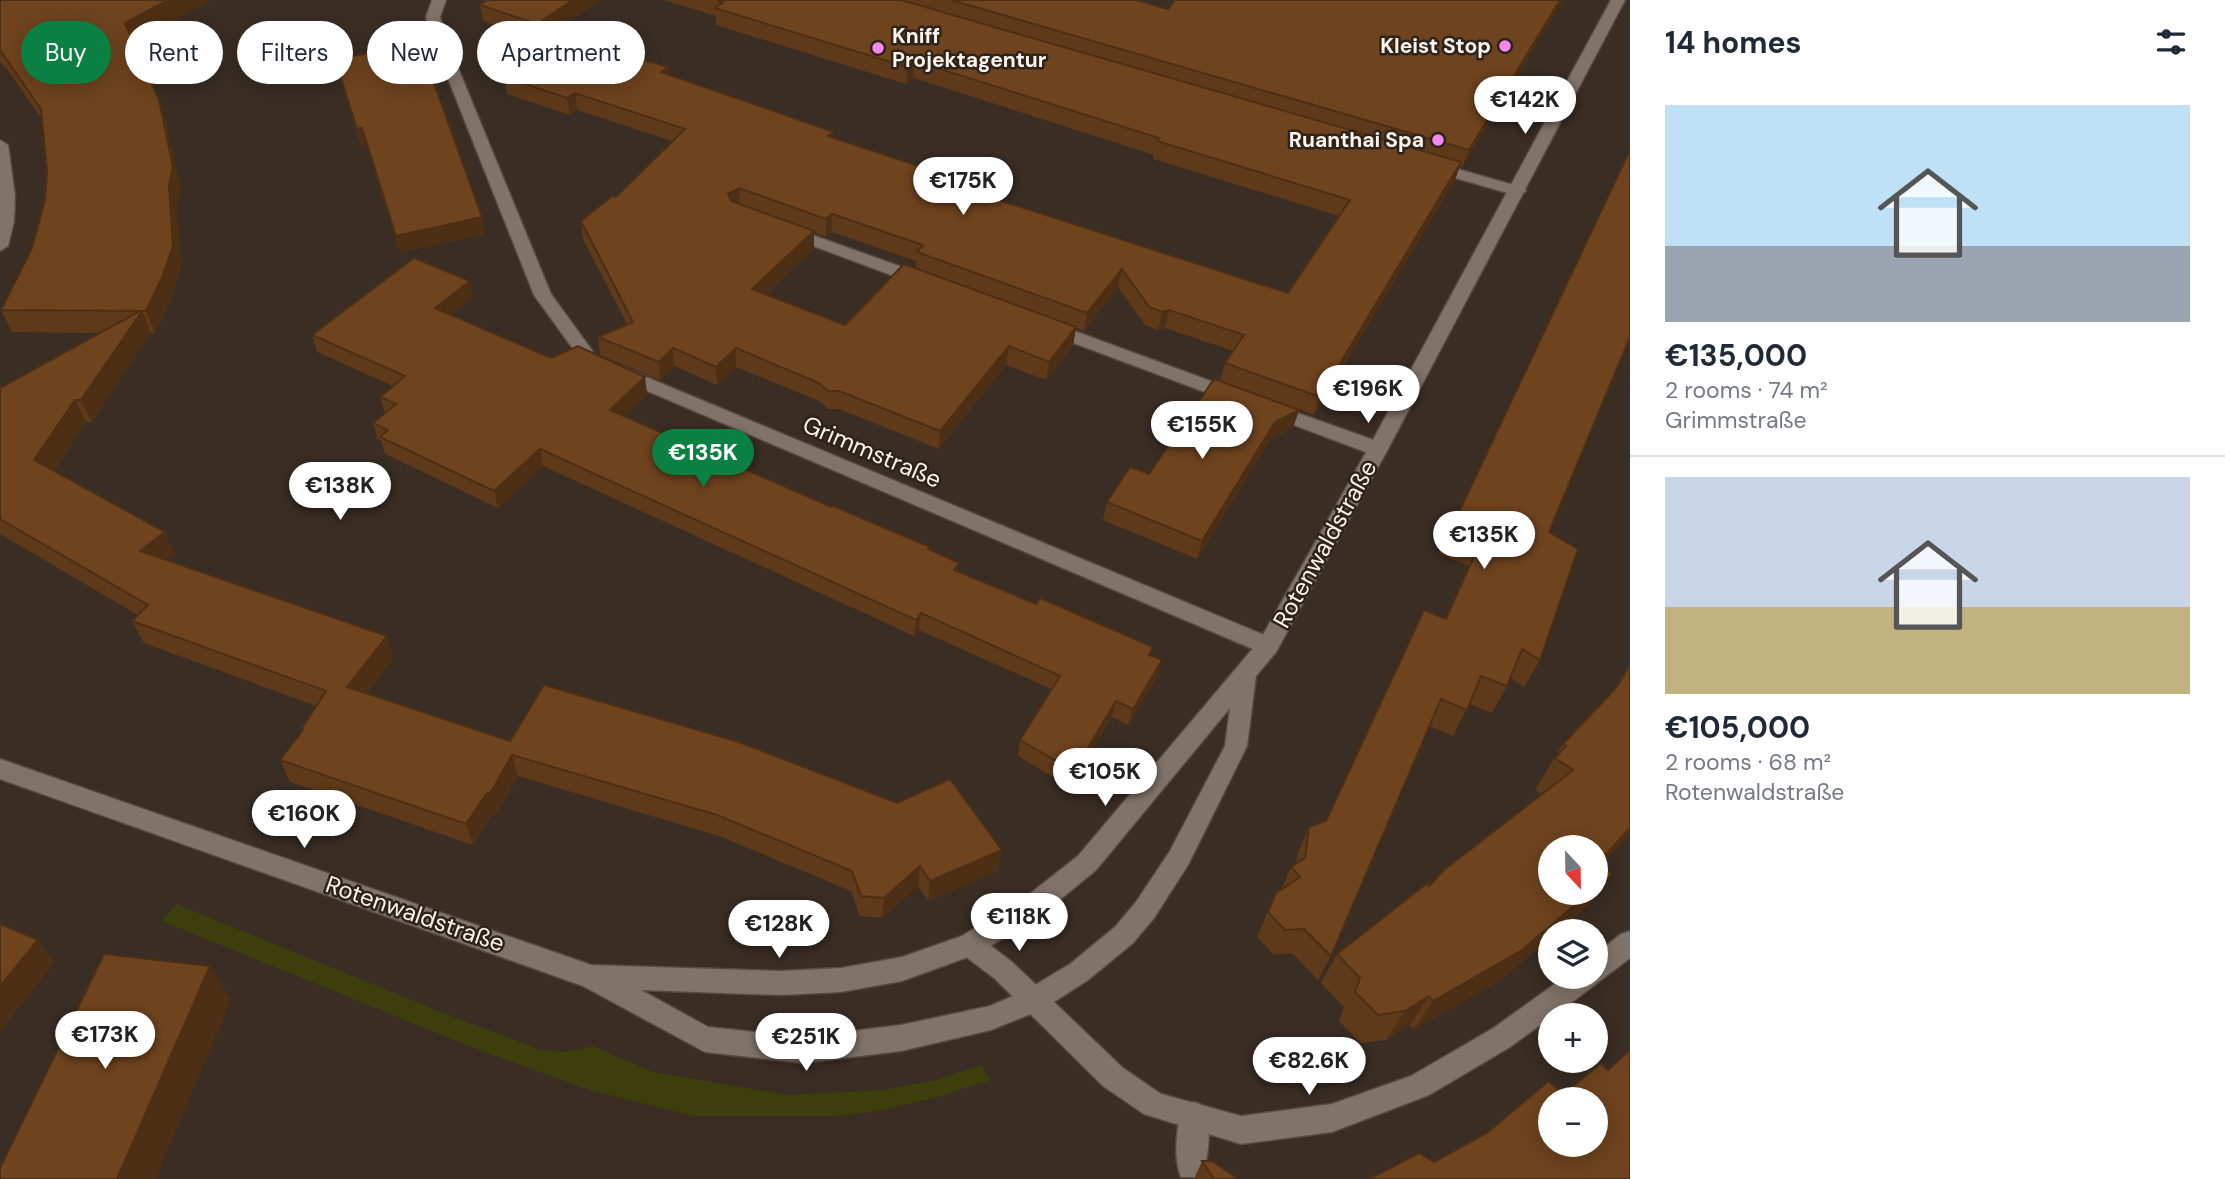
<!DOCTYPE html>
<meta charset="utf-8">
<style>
:root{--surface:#fff;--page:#f6f6f7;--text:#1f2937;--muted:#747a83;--line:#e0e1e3;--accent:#0b8043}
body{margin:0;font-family:"DM Sans",sans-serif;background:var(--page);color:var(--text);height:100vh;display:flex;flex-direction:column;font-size:26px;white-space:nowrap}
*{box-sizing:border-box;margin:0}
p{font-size:23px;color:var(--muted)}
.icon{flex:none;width:38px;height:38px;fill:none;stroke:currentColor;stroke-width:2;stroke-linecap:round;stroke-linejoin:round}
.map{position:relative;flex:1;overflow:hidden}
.panel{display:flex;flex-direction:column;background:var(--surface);width:595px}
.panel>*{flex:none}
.hud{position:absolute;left:21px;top:21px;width:665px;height:63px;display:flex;gap:14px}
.needle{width:46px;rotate:158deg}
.tools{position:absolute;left:1538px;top:835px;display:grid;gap:14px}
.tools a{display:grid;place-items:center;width:70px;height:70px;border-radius:50%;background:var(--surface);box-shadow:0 4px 18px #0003;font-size:35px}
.price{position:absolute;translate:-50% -60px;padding:0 16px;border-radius:24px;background:#fff;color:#222;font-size:23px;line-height:46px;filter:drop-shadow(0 2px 4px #0008)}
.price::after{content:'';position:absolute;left:50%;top:42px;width:21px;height:16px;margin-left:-10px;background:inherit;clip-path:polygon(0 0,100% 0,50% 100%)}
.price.current{background:var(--accent);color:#fff}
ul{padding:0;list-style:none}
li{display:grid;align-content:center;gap:14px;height:371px;padding:0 35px}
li+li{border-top:2px solid var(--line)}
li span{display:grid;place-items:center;height:217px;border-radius:0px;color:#555}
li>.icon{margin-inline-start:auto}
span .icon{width:126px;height:126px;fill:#fffc;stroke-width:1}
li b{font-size:30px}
h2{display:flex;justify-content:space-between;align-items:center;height:84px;padding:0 35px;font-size:30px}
.chip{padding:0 24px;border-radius:32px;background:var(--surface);box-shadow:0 4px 18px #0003;font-size:24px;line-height:63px}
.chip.current{background:var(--accent);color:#fff}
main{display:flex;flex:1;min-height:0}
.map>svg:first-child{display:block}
</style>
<main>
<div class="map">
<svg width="1630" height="1179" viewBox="0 0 1630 1179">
<rect width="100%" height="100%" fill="#392d24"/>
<!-- green -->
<path fill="#3c3e0c" d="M176,904L456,1018L541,1050L565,1052L593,1046L653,1072L788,1095L883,1090L937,1080L982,1065L990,1080L941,1096L879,1111L836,1116H694L589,1090L469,1046L162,921Z"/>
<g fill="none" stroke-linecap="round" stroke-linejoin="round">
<!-- service casing -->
<g stroke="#554a43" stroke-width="3">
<path id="service" d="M1194,1102L1204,1106C1212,1125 1209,1159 1201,1177H1181C1173,1158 1176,1125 1184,1106Z"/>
</g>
<!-- minor casing -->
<g stroke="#554a43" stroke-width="3">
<g id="minor">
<path d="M432,0H446L440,17L447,41L551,294L596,356L1276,640L1279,646L1276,652L1268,654L1260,652L584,364L534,295L433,41L426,17Z"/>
<path d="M1430,161L1524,188L1526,191L1518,196L1424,169L1422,166Z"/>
<path d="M787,226L930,277L933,281L924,286L918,285L781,234L779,231Z"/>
<path d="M1050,322L1243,393L1245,397L1243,401H1229L1044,332L1041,328Z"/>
<path d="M1269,403L1385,444L1388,449L1385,454H1371L1262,413L1260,409L1262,405Z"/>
<path d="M1630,931V958L1555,1015H1550V1018L1510,1047L1429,1095L1332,1132L1241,1144L1144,1114L1103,1086L994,978L961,953L957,945L961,937L970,933L979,937L1012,962L1123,1068L1161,1094L1241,1116L1332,1104L1411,1076L1492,1029L1566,976H1596V954L1621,934Z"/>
</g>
</g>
<!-- secondary casing -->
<g stroke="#554a43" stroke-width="3">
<g id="secondary">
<path d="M1611,0H1625L1388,449L1276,652L1256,676L1247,746L1188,865L1154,918L1133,943L1088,980L1043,1009L991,1030L901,1051L803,1063L705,1052L583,986L0,779V759L591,965L781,971L841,968L902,957L962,936L1027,896L1078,856L1260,640L1368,449ZM1230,708L1225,746L1170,851L1136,902L1115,927L1070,964L1025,991L990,1006L901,1025L803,1037L708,1027L641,990L781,995L841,992L902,981L979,953L1045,912L1096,870Z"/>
<path d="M0,140L8,145L15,196L14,221L8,246L0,251Z"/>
</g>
</g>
<!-- service -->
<use href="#service" fill="#807369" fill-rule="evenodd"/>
<!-- minor -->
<use href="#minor" fill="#807369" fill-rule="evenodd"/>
<!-- secondary -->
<use href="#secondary" fill="#807369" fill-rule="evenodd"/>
</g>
<!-- wall -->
<g fill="#5f3a1a" fill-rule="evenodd">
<path d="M0,0L134,43L159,100L166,122L181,188L177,206L181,267L171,300L155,333H151L92,422H86L54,471L175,554L167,560L394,657L367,693L510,741L998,871L928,901L918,886L882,918L860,916L851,891L719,836L518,776L497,813L492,815L473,845L290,782L280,760L303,731L302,728L316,706L144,643L132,621L138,615L0,534V388L100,333L12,332L1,310L32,248L45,200L47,171L42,119L6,68L0,63Z"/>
<path d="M487,0H601L539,41L483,21L480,5Z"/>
<path d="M664,0H1136L1168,9L1175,0H1563L1462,167L1460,166L1455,180L1314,415L1267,398L1299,410L1293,428L1270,440L1197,559L1103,520L1107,502L1149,474L1220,381L1225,363L1233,351L1165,328L1158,330L1145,325L1118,287L1084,331L1076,328L1073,346L1046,380L1006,365L939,449L839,409H828L819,401L736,367L717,385L674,366L660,380L600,355L598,337L627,324L583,239L581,221L616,197L672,141L577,110L570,115L507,94L504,77L668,67L669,75L833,138L952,177L951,185L1288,293L1339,216L1153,159L1154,155L914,78L906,84L716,25V16ZM814,232L826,237L832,232L916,261V268L845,325L766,295L814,249Z"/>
<path d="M335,59L485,234L400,253L367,145L361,146Z"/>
<path d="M473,297L451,315L551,358L647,394L624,416L930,550L958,572L1151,656L1157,677L1128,725L1112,717L1070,787L1018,756L1020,740L1051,689L919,630L914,636L543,466L498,508L385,454L381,441L378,440L373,423L385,413L380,397L393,386L317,352L312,335Z"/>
<path d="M1452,527L1549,532L1540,660L1524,687L1511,678L1507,686L1492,713L1469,704L1453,736L1429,726L1331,956L1318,980L1292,953L1274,955L1257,937L1276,893L1281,890L1291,867L1296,864L1298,853L1309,827L1326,821L1445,618L1469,566L1439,554Z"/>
<path d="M1630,663V833L1601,865L1589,905L1558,931H1550V938L1501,980L1414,1029L1410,1025L1386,1040L1361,1043L1339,1021L1344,1007L1321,983L1337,954L1428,887L1541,794L1535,790L1563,744L1612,692Z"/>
<path d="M1202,1161L1238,1179H1194Z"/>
</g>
<!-- shaded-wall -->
<g fill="#4d2f15">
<path d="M168,0H212L132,44L125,23Z"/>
<path d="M573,0H601L539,41L537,24Z"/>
<path d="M1560,0H1563L1462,167L1469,150Z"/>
<path d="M915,61L914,78L906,84L907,67Z"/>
<path d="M668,67L670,84L661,72Z"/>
<path d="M575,93L577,110L570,115L567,98Z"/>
<path d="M159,100L166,122L181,188L177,206L181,267L171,300L155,333L146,311Z"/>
<path d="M362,128L367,145L361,146L357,129Z"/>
<path d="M1461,162L1455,180L1314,415L1320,397Z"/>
<path d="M952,177L950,194L946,183Z"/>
<path d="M739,188L740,206L729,212L728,194Z"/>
<path d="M832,214V232L826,237V219Z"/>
<path d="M482,217L485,234L400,253L396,236Z"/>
<path d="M814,231V249L752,307V289Z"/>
<path d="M1122,269L1118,287L1084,331L1087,313Z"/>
<path d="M470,281L473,297L439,325L435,308Z"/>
<path d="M1169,310L1165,328L1158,330L1162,312Z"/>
<path d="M142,311L151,333L92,422L81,400Z"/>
<path d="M1076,327L1073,346L1046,380L1049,362Z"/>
<path d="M1009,346L1006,365L939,449L940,431Z"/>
<path d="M673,348L674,366L660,380L659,362Z"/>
<path d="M736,348V367L717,385L716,367Z"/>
<path d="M645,377L647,394L612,427L610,410Z"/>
<path d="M75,400L86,422L46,482L34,460Z"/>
<path d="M1299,410L1293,428L1270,440L1197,559L1202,541L1275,422Z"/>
<path d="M540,449L543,466L498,508L494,491Z"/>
<path d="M165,532L175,554L151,573L140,551Z"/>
<path d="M959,563L958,579L954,570Z"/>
<path d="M921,613L919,630L914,636L916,620Z"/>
<path d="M387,636L394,657L355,708L347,687Z"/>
<path d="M1162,660L1157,677L1128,725L1133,709Z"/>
<path d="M1116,701L1112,717L1070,787L1074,771Z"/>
<path d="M512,755L518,776L497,813L492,815L473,845L466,824Z"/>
<path d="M1630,828V833L1596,871V867Z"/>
<path d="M1002,850L998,871L928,901L930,881Z"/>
<path d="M920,866L918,886L882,918L884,898Z"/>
<path d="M1612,874L1589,905L1558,931H1550V938L1501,980L1414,1029L1433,1001L1590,892H1596V888Z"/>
<path d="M38,940L55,962L0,1032V986Z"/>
<path d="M210,966L231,1000L156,1179H117Z"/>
<path d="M1429,996L1410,1025L1386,1040L1405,1011Z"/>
</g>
<!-- building -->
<g fill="#6e431e" stroke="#4d2f15" stroke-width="2" fill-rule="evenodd">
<path d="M0,0H168L125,23L159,100L173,167L169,185L173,246L162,278L146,311H142L81,400H75L34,460L165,532L140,551L387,636L347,687L510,741L544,685L739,742L897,803L950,779L1002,850L930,881L920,866L884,898L861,896L852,871L717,815L512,755L491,792L486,794L466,824L280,760L303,730L302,728L326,691L132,621L148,605L0,519V388L140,311L1,310L32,248L45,200L47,171L41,109L0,50Z"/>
<path d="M487,0H573L537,24L480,5Z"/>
<path d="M717,0H901L1461,162L1320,397L1225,363L1244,335L1169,310L1162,312L1149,307L1122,269L1087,313L917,252L923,245L832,214L826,219L739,188L728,194L731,201L814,231L752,289L845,325L904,264L1076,327L1049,362L1009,346L940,431L839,391H828L819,383L736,348L716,367L673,348L659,362L598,337L633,322L581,221L612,196L616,197L685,129L575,93L567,98L504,77L562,37L668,67L661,72L834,132L828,136L952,177L946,183L1288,293L1350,200L1157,141L1159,138L915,61L907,67L715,8L723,2Z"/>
<path d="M951,0H1136L1168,9L1175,0H1560L1469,150Z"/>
<path d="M420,44L482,217L396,236L362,128L357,129L335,59Z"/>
<path d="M1630,150V337L1549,532L1578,549L1540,660L1522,649L1507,686L1481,676L1467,710L1441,699L1331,956L1304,929L1285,930L1268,912L1276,893L1300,877L1291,867L1305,858L1309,827L1326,821L1424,610L1446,619L1482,538L1452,527Z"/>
<path d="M414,258L470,281L435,308L551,358L578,346L645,377L610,410L831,507L833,506L930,547L928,549L959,563L954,570L1036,604L1040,598L1153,647L1149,655L1162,660L1133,709L1116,701L1074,771L1020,740L1060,676L921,613L916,620L540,449L494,491L380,437L388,430L373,423L396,404L380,397L405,376L312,335Z"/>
<path d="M1214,379L1299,410L1275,422L1202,541L1107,502L1130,467L1149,474Z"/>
<path d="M1630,665V828L1598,863L1612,874L1596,888V847H1550V892H1590L1522,950L1433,1001L1429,996L1405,1011L1378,1015L1355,992L1360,978L1337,954L1430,881L1428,887L1444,870L1573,770L1555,758L1566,746L1563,744L1616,688Z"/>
<path d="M0,924L38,940L0,986Z"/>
<path d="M104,954L210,966L117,1179H0V1168Z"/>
<path d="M1630,1050V1179H1369L1419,1153L1434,1162L1487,1133L1549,1081L1563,1095L1601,1063L1608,1070ZM1550,1099H1596V1144H1550Z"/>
<path d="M1202,1161H1212L1238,1179H1214Z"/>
</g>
<!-- markers -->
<g fill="#f788eb" stroke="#2e231b" stroke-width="2.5">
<circle cx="1505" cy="46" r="7"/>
<circle cx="878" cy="48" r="7"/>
<circle cx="1438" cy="140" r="7"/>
</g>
<g text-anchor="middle" stroke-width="5" stroke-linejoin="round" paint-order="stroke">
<!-- far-poi labels -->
<g font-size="21" font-weight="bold" fill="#fbf3ed" stroke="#2e231b" text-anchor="end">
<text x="892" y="43" text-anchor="start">Kniff<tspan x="892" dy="24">Projektagentur</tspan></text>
<text x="1491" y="53">Kleist Stop</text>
<text x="1424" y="147">Ruanthai Spa</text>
</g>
<!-- street labels -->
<g font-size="24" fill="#fbf3ed" stroke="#2e231b">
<text transform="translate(872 452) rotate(23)" y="8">Grimmstraße</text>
<text transform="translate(1325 544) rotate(-61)" y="8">Rotenwaldstraße</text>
<text transform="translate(415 914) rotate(19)" y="8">Rotenwaldstraße</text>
</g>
</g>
</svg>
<div class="tools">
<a><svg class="needle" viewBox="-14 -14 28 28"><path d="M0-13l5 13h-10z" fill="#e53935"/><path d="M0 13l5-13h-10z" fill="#747a83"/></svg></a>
<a><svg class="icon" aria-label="layers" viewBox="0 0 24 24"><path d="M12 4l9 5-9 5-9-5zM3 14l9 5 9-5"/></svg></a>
<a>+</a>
<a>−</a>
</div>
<b class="price" style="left:1525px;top:136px">€142K</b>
<b class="price" style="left:963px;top:217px">€175K</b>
<b class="price" style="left:1368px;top:425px">€196K</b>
<b class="price" style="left:1202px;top:461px">€155K</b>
<b class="price current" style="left:703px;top:489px">€135K</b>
<b class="price" style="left:340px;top:522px">€138K</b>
<b class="price" style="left:1484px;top:571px">€135K</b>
<b class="price" style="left:1105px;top:808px">€105K</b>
<b class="price" style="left:304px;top:850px">€160K</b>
<b class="price" style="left:1019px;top:953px">€118K</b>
<b class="price" style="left:779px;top:960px">€128K</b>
<b class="price" style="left:105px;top:1071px">€173K</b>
<b class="price" style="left:806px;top:1073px">€251K</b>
<b class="price" style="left:1309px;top:1097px">€82.6K</b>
<div class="hud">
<a class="chip current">Buy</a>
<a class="chip">Rent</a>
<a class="chip">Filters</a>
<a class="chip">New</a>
<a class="chip">Apartment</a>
</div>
</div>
<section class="panel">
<h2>14 homes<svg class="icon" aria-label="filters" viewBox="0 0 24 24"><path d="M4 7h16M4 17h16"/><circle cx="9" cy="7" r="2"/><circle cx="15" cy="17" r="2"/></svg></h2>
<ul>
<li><span style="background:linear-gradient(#bfe0f5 65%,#9aa5b1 0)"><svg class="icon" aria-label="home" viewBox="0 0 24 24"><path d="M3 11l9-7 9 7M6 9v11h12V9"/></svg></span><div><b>€135,000</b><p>2 rooms · 74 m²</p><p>Grimmstraße</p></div></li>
<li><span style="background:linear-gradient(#c9d6e8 60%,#c2b280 0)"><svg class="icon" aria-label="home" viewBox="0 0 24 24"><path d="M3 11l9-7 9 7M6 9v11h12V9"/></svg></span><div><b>€105,000</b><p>2 rooms · 68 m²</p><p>Rotenwaldstraße</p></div></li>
</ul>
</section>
</main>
